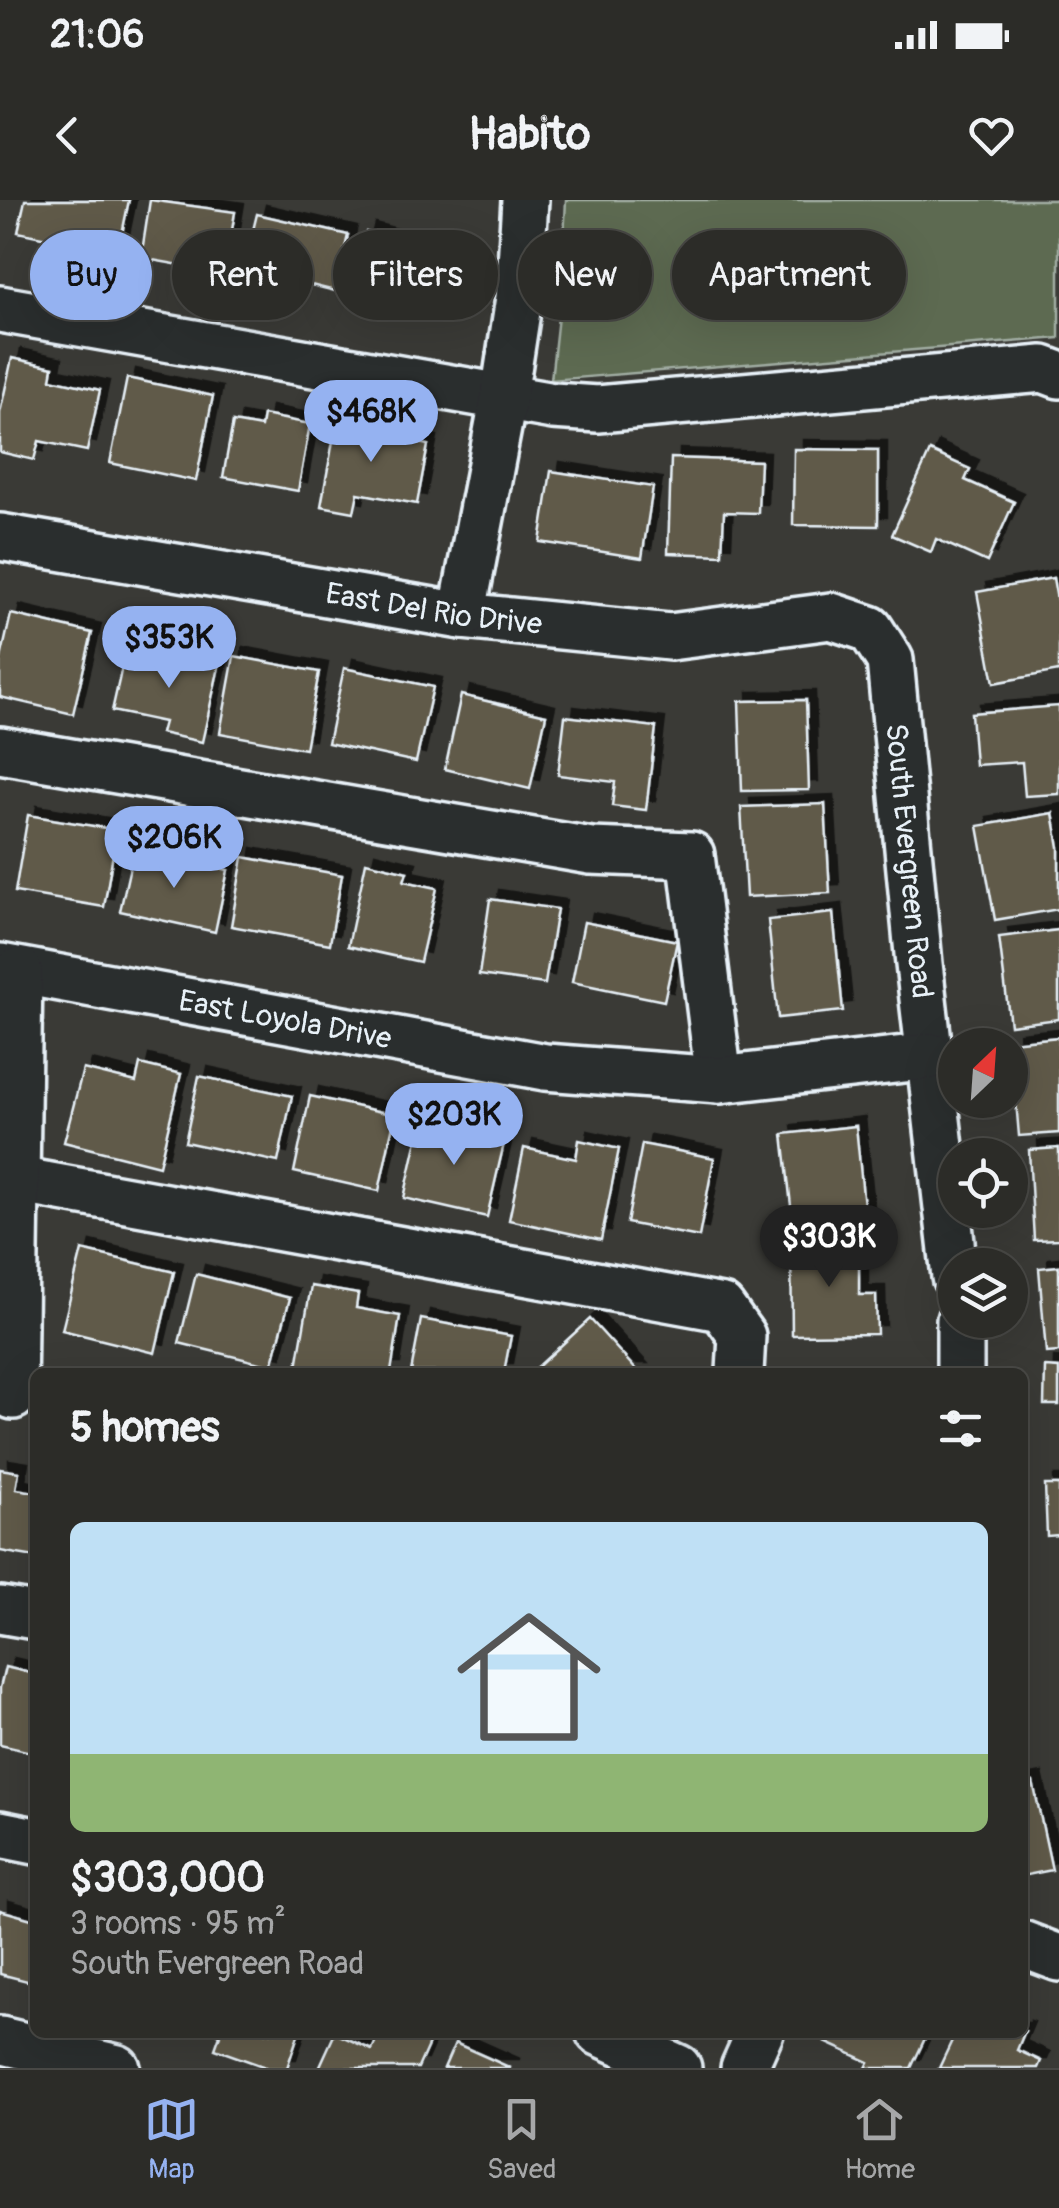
<!DOCTYPE html>
<meta charset="utf-8">
<style>
:root{--surface:#2c2c28;--page:#383834;--text:#f1f3f6;--muted:#a6a7a8;--line:#484845;--accent:#95b2f1}
body{margin:0;font-family:Pangolin,sans-serif;background:var(--page);color:var(--text);height:100vh;display:flex;flex-direction:column;font-size:38px;white-space:nowrap}
*{box-sizing:border-box;margin:0}
p{font-size:32px;color:var(--muted)}
.icon{flex:none;width:55px;height:55px;fill:none;stroke:currentColor;stroke-width:2;stroke-linecap:round;stroke-linejoin:round}
.map{position:relative;flex:1;overflow:hidden}
.panel{position:absolute;left:30px;top:1168px;width:998px;height:670px;display:flex;flex-direction:column;background:var(--surface);border-radius:15px;box-shadow:0 10px 40px #0002,0 0 0 2px var(--line)}
.panel>*{flex:none}
.guide{position:absolute;left:30px;top:30px;width:1000px;height:90px;display:flex;gap:20px}
.needle{width:65px;rotate:25deg}
.tools{position:absolute;left:938px;top:828px;display:grid;gap:20px}
.tools a{display:grid;place-items:center;width:90px;height:90px;border-radius:50%;background:var(--surface);box-shadow:0 10px 40px #0002,0 0 0 2px var(--line);font-size:50px}
.price{position:absolute;translate:-50% -85px;padding:0 22px;border-radius:35px;background:var(--accent);color:#111;font-size:32px;line-height:65px;filter:drop-shadow(0 2px 5px #0008)}
.price::after{content:'';position:absolute;left:50%;top:60px;width:30px;height:22px;margin-left:-15px;background:inherit;clip-path:polygon(0 0,100% 0,50% 100%)}
.price.current{background:#222;color:#fff}
ul{padding:0;list-style:none}
li{display:grid;align-content:center;gap:20px;height:530px;padding:0 40px}
li+li{border-top:2px solid var(--line)}
li span{display:grid;place-items:center;height:310px;border-radius:15px;color:#555}
li>.icon{margin-inline-start:auto}
span .icon{width:180px;height:180px;fill:#fffc;stroke-width:1}
li b{font-size:42px}
h2{display:flex;justify-content:space-between;align-items:center;height:120px;padding:0 40px;font-size:42px}
.pill{padding:0 35px;border-radius:45px;background:var(--surface);box-shadow:0 10px 40px #0002,0 0 0 2px var(--line);font-size:35px;line-height:90px}
.pill.current{background:var(--accent);color:#111}
.status{display:flex;justify-content:space-between;align-items:center;height:70px;padding:0 50px;background:var(--surface);direction:ltr}
.status svg{height:28px;fill:currentColor}
header{display:flex;justify-content:space-between;align-items:center;height:130px;padding:0 40px;background:var(--surface);font-size:45px;font-weight:800}
.dock{display:flex;justify-content:space-around;align-items:center;height:140px;border-top:2px solid var(--line);background:var(--surface);font-size:28px;color:var(--muted)}
.dock a{display:grid;justify-items:center;gap:5px}
.dock .current{color:var(--accent)}
.map>svg:first-child{display:block}
</style>
<div class="status"><b>21:06</b><svg viewBox="0 0 49 12"><path d="M0 12V9h3v3zM5 12V6h3v6zM10 12V3h3v9zM15 12V0h3v12zM26 1h20v11H26zM47 4h2v5h-2z"/></svg></div>
<header><svg class="icon" aria-label="back" viewBox="0 0 24 24"><path d="M15 5l-7 7 7 7"/></svg>Habito<svg class="icon" aria-label="heart" viewBox="0 0 24 24"><path d="M12 20l-8-8c-3-5 5-10 8-4 3-6 11-1 8 4z"/></svg></header>
<div class="map">
<svg width="1059" height="1868" viewBox="0 0 1059 1868">
<defs>
<filter id="shadow"><feDropShadow dx="9" dy="-9" stdDeviation="0" flood-color="#0009"/></filter>
</defs>
<rect width="100%" height="100%" fill="#3a3a36"/>
<filter id="ink" filterUnits="userSpaceOnUse"><feTurbulence type="fractalNoise" baseFrequency=".01" numOctaves="2"/><feDisplacementMap in="SourceGraphic" scale="20" xChannelSelector="R" yChannelSelector="G"/><feConvolveMatrix kernelMatrix="1 2 1 2 8 2 1 2 1" color-interpolation-filters="sRGB"/></filter>
<g filter="url(#ink)">
<!-- green -->
<path fill="#5d6a51" stroke="#a2aea4" stroke-width="2.5" d="M566,0H1059V138L551,180L562,80Z"/>
<!-- building -->
<g fill="#615a4a" stroke="#e8f1f8" stroke-width="2.5" filter="url(#shadow)">
<path d="M25,0H129L118,53L18,32Z"/>
<path d="M150,0L235,12L225,73L141,58Z"/>
<path d="M257,14L348,35L335,91L295,81L292,91L241,79Z"/>
<path d="M366,32L458,57L442,120L350,95Z"/>
<path d="M12,158L53,167L51,179L100,190L87,251L39,241L34,260L0,252V213Z"/>
<path d="M127,178L213,196L196,281L110,263Z"/>
<path d="M338,214L380,222L377,234L428,245L417,304L358,293L354,312L321,306Z"/>
<path d="M263,215L310,224L298,291L223,277L233,222L261,227Z"/>
<path d="M794,249L878,250V326L793,325Z"/>
<path d="M930,251L970,269L965,280L1014,302L987,362L936,339L931,352L892,335Z"/>
<path d="M671,258L760,261L758,313L724,312L722,355L668,353Z"/>
<path d="M551,271L653,287L642,358L540,342Z"/>
<path d="M1053,378L1059,411V471L994,483L977,392Z"/>
<path d="M11,414L92,433L73,514L0,497V463Z"/>
<path d="M126,449L178,461L180,449L221,458L202,542L161,533L164,522L112,511Z"/>
<path d="M234,456L319,472L305,549L220,533Z"/>
<path d="M344,468L433,487L416,562L328,543Z"/>
<path d="M461,495L546,515L530,589L445,569Z"/>
<path d="M806,500L809,590L742,591L739,501Z"/>
<path d="M1059,506V594L1025,596L1022,562L975,565L971,513Z"/>
<path d="M565,516L656,527L646,610L612,606L615,582L558,575Z"/>
<path d="M825,604L830,693L746,697L741,607Z"/>
<path d="M1053,613L1059,647V709L995,720L978,626Z"/>
<path d="M28,615L117,630L104,707L15,692Z"/>
<path d="M134,649L228,670L215,732L120,711Z"/>
<path d="M243,657L342,675L330,744L231,726Z"/>
<path d="M366,662L407,672L404,681L437,688L420,762L348,746Z"/>
<path d="M490,699L557,709L545,784L479,775Z"/>
<path d="M833,713L843,811L778,818L768,720Z"/>
<path d="M584,722L677,741L664,801L572,782Z"/>
<path d="M1059,730V819L1010,825L999,737Z"/>
<path d="M1059,837V933L1019,936L1011,842Z"/>
<path d="M140,864L181,874L159,966L64,942L83,869L136,882Z"/>
<path d="M199,876L292,896L278,962L185,942Z"/>
<path d="M310,896L395,915L379,991L294,972Z"/>
<path d="M422,917L505,939L487,1017L404,998Z"/>
<path d="M856,926L865,1016L793,1024L783,934Z"/>
<path d="M579,940L619,949L601,1040L509,1020L524,948L576,959Z"/>
<path d="M642,944L714,958L699,1037L627,1023Z"/>
<path d="M1059,948V1039L1034,1040L1029,950Z"/>
<path d="M791,1041H859V1095H876L877,1134L792,1135Z"/>
<path d="M82,1050L174,1072L155,1153L62,1130Z"/>
<path d="M1059,1066V1152L1046,1153L1039,1068Z"/>
<path d="M196,1074L290,1098L272,1166L179,1143Z"/>
<path d="M311,1086L358,1094L356,1108L400,1116L391,1172H296Z"/>
<path d="M421,1119L511,1136L504,1172H411Z"/>
<path d="M590,1119L638,1172H532Z"/>
<path d="M1045,1167L1059,1168V1205H1044Z"/>
<path d="M0,1269L19,1272L16,1289L35,1292V1357L0,1351Z"/>
<path d="M1045,1285H1059V1335L1047,1336Z"/>
<path d="M5,1467L35,1474V1553L0,1545V1488Z"/>
<path d="M1033,1582L1052,1670L1022,1676V1584Z"/>
<path d="M0,1710L35,1720V1783L0,1774Z"/>
<path d="M1022,1830L1025,1831L1017,1850L1041,1861L1038,1868H939L956,1832H1022Z"/>
<path d="M215,1832H299L287,1868H268L215,1849L220,1835Z"/>
<path d="M380,1832H434L418,1868H319L335,1833L372,1850Z"/>
<path d="M829,1832H928L911,1868H866L869,1862L825,1842Z"/>
<path d="M455,1843L511,1868H444Z"/>
</g>
<g fill="none" stroke-linecap="round" stroke-linejoin="round">
<!-- minor casing -->
<g stroke="#e8f1f8" stroke-width="52">
<g id="minor">
<path d="M0,109L553,206L598,209L1043,169L1059,175"/>
<path id="s1" d="M0,337L462,416L670,437L831,416L870,429L890,460L919,764L955,1077"/>
<path d="M462,416L504,196L519,98L525,0"/>
<path d="M0,550L591,651L691,655L719,880"/>
<path id="s2" d="M0,767L545,867L719,880L931,856"/>
<path d="M0,977L722,1108L742,1136L740,1172"/>
<path d="M960,1120V1172"/>
<path d="M13,1196L19,771"/>
<path d="M0,1410L35,1416"/>
<path d="M0,1634L35,1641"/>
<path d="M1022,1744L1059,1758"/>
<path d="M599,1832L678,1868"/>
<path d="M0,1840L117,1868"/>
<path d="M744,1868L760,1832"/>
</g>
</g>
<!-- minor -->
<use href="#minor" stroke="#2a2d2e" stroke-width="45"/>
</g>
</g>
<g text-anchor="middle" stroke-width="8" stroke-linejoin="round" paint-order="stroke">
<!-- street labels -->
<g font-size="30" fill="#e8f1f8" stroke="#2a2d2e">
<text dy="10" stroke="none"><textPath href="#s1" startOffset="440">East Del Rio Drive</textPath></text>
<text dy="10" stroke="none"><textPath href="#s1" startOffset="1120">South Evergreen Road</textPath></text>
<text dy="10" stroke="none"><textPath href="#s2" startOffset="290">East Loyola Drive</textPath></text>
</g>
</g>
</svg>
<div class="tools">
<a><svg class="needle" viewBox="-14 -14 28 28"><path d="M0-13l5 13h-10z" fill="#e53935"/><path d="M0 13l5-13h-10z" fill="#a6a7a8"/></svg></a>
<a><svg class="icon" aria-label="locate" viewBox="0 0 24 24"><circle cx="12" cy="12" r="6"/><path d="M12 2v4M12 18v4M2 12h4M18 12h4"/></svg></a>
<a><svg class="icon" aria-label="layers" viewBox="0 0 24 24"><path d="M12 4l9 5-9 5-9-5zM3 14l9 5 9-5"/></svg></a>
</div>
<b class="price" style="left:371px;top:265px">$468K</b>
<b class="price" style="left:169px;top:491px">$353K</b>
<b class="price" style="left:174px;top:691px">$206K</b>
<b class="price" style="left:454px;top:968px">$203K</b>
<b class="price current" style="left:829px;top:1090px">$303K</b>
<div class="guide">
<a class="pill current">Buy</a>
<a class="pill">Rent</a>
<a class="pill">Filters</a>
<a class="pill">New</a>
<a class="pill">Apartment</a>
</div>
<section class="panel">
<h2>5 homes<svg class="icon" aria-label="filters" viewBox="0 0 24 24"><path d="M4 7h16M4 17h16"/><circle cx="9" cy="7" r="2"/><circle cx="15" cy="17" r="2"/></svg></h2>
<ul>
<li><span style="background:linear-gradient(#bfe0f5 75%,#8fb573 0)"><svg class="icon" aria-label="home" viewBox="0 0 24 24"><path d="M3 11l9-7 9 7M6 9v11h12V9"/></svg></span><div><b>$303,000</b><p>3 rooms · 95 m²</p><p>South Evergreen Road</p></div></li>
</ul>
</section>
</div>
<nav class="dock">
<a class="current"><svg class="icon" aria-label="map" viewBox="0 0 24 24"><path d="M3 6l6-2 6 2 6-2v14l-6 2-6-2-6 2zM9 4v14M15 6v14"/></svg>Map</a>
<a><svg class="icon" aria-label="saved" viewBox="0 0 24 24"><path d="M7 4h10v16l-5-4-5 4z"/></svg>Saved</a>
<a><svg class="icon" aria-label="home" viewBox="0 0 24 24"><path d="M3 11l9-7 9 7M6 9v11h12V9"/></svg>Home</a>
</nav>
